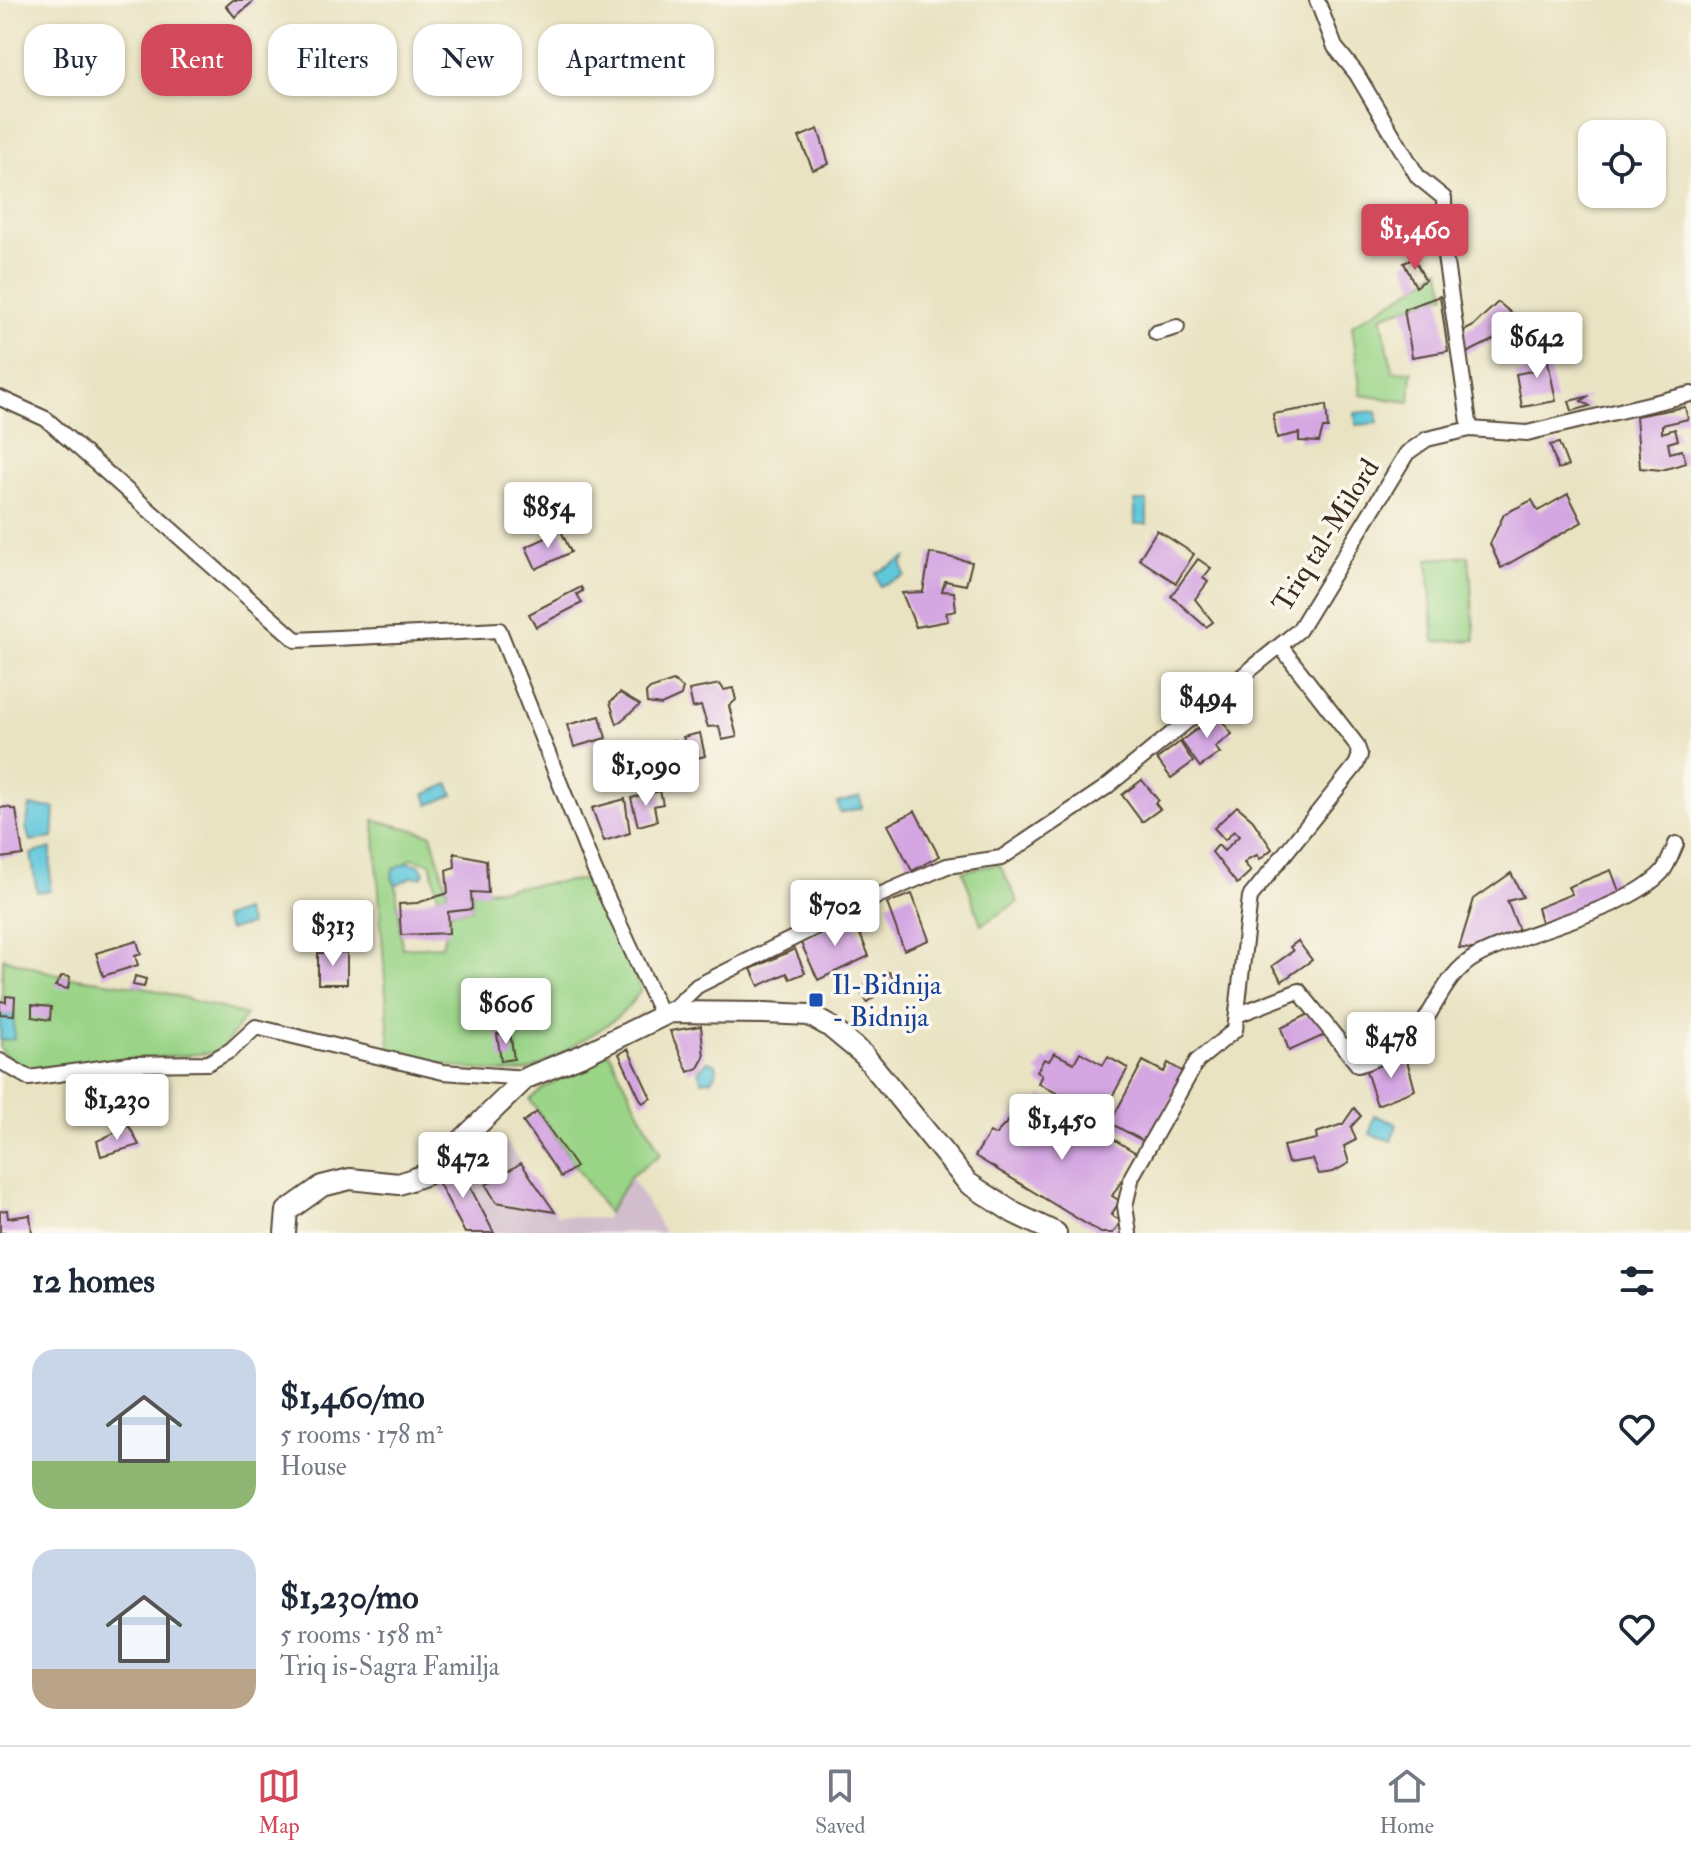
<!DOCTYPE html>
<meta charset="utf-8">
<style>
:root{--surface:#fff;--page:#f2f2f3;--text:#1f2937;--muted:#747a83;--line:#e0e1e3;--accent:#d1495b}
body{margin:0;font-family:"IM FELL Double Pica",serif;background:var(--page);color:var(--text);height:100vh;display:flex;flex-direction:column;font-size:30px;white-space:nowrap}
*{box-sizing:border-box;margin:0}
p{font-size:26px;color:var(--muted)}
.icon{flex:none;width:44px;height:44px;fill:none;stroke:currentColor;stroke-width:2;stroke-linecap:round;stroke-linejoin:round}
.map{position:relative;height:1233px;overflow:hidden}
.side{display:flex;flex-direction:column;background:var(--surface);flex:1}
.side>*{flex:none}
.top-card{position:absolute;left:24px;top:24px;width:800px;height:72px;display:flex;gap:16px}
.buttons{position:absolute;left:1578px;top:120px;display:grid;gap:16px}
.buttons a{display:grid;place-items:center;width:88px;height:88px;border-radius:16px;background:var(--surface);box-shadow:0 2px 6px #0004;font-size:40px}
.price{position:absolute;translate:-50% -68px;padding:0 18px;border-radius:8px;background:#fff;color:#222;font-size:26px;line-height:52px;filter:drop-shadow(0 2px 4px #0008)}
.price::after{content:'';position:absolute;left:50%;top:48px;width:24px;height:18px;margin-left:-12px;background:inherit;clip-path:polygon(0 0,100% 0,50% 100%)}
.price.active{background:var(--accent);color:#fff}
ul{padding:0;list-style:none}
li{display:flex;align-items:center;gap:24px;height:200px;padding:0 32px}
li span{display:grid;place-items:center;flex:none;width:224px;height:160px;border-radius:24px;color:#555}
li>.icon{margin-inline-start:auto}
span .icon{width:96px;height:96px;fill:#fffc;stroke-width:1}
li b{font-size:34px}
h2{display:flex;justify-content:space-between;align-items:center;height:96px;padding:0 32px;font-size:34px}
.chip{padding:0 28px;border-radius:24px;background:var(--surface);box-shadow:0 2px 6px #0004;font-size:28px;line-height:72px}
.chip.active{background:var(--accent);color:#fff}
.tabs{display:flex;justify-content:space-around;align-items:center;height:112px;border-top:2px solid var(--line);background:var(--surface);font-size:22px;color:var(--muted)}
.tabs a{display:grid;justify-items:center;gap:4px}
.tabs .active{color:var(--accent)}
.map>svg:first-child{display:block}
</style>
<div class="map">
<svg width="1691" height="1233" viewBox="0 0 1691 1233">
<rect width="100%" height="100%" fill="#fbf7ec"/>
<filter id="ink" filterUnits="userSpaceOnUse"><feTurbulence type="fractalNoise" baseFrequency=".0125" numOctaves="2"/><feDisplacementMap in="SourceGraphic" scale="16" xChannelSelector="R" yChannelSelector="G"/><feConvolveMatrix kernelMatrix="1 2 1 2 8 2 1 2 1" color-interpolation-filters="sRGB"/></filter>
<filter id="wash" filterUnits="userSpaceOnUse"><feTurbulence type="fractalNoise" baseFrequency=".006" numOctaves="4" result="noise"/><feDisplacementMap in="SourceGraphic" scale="32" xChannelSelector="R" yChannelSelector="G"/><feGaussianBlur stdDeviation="1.8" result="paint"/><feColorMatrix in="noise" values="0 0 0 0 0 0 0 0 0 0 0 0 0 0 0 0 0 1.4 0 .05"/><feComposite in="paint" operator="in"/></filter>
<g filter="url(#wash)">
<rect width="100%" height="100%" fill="#e9e3c2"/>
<!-- industrial -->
<path fill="#d1bdcc" d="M501,1135L557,1215L605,1219L631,1176L664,1233H465L434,1174L457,1162L471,1167L480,1163Z"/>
<!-- green -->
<g fill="#9ad487" stroke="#6a7f52" stroke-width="2">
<path d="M1440,268L1446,294L1381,316L1393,372L1412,371L1410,402L1361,395L1352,325L1420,284Z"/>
<path d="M1469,556L1475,640L1434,642L1428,559Z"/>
<path d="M374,820L431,834L448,893L438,896L431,863L411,858L392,877L396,885L402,948L442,946L450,912L472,909L471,892L588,879L641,989C629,1011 607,1026 586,1038C569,1048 550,1062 532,1069C504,1080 420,1060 390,1052Z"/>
<path d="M999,864L1018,902L981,925L963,871Z"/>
<path d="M3,958L62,976L144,987L246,1015L220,1052L30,1069L10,1062L0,1048Z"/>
<path d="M609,1052L661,1154L631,1176L608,1213L530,1100L543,1088Z"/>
</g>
<!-- water -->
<g fill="#60c8dc" stroke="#4e797d" stroke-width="2">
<path d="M1377,411L1378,423L1356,425L1355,413Z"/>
<rect x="1135" y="501" width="12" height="23"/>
<path d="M906,558L902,565L905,576L880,586L876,573Z"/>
<path d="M449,784L453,795L429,805L425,794Z"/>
<path d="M860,797L862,808L840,813L837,803Z"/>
<path d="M30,806L55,808L53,838L30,841L26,827Z"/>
<path d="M51,848L50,891L37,892L31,854Z"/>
<path d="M408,862L420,865L424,873L421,877H411L396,885L392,877L393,869Z"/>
<path d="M244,911L250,925L228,930L223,918Z"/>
<path d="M0,1014L14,1015V1039L0,1040Z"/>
<path d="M708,1061L716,1064L717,1069L712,1079L702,1081L698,1071Z"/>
<path d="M1374,1115L1397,1124L1391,1141L1370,1134Z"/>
</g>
<g id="blocks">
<!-- building -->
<g fill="#d4a6e2">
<path d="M233,0H255L235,17L226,6Z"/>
<path d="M818,129L829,164L813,170L799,137Z"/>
<path d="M1414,258L1425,280L1416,287L1404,263Z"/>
<path d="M1440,296L1448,351L1412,357L1404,309Z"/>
<path d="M1498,302L1516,317L1501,327L1507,333L1465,354L1461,332L1472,327Z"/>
<path d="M1544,341L1556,401L1522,407L1516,374L1537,370L1532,343Z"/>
<path d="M1590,396L1581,401L1590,406L1572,411L1569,401Z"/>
<path d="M1326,405L1328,428H1323L1319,442L1299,441V433L1277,438L1273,414Z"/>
<path d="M1685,407L1688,419L1662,425V433L1675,429L1678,440L1668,443L1670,453L1682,450L1686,463L1662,470L1640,468L1636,416Z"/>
<path d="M1559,443L1568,466L1558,469L1550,445Z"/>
<path d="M1568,494L1582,522L1501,568L1490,544L1504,514L1532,500L1538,511Z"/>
<path d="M1157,530L1194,554L1176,583L1139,559Z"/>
<path d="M561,531L571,552L536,569L526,547Z"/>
<path d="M930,553L972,562L966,585L945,581L942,591L954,592L956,611L946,613L948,621L916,627L902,593L923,592Z"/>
<path d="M1198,559L1211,568L1203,578L1208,582L1195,599L1213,622L1206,627L1171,596Z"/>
<path d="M581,587L583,591L577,594L582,603L536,627L529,614Z"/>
<path d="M673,681L683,688L681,696L661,705L647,703L646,693L650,689Z"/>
<path d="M720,684L724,690L733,688L736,700L729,706L737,737L722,740L719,726L708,727L701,706L693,708L689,690Z"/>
<path d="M620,693L640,705L617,724L610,702Z"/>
<path d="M1217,714L1232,734L1215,747L1220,753L1200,767L1181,741Z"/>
<path d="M600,716L606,738L574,747L567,725Z"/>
<path d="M700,733L705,756L697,758L693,742L685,743L683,737Z"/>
<path d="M675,740L677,745L684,743L689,760L681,763L683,771L671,774L663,743Z"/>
<path d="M1180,742L1193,762L1171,778L1157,759Z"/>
<path d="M1142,780L1158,800L1155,803L1160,809L1142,822L1122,795Z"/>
<path d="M660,791L663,804L654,806L657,821L638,826L631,798Z"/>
<path d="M625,799L630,833L604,841L592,808Z"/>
<path d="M1237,806L1251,818L1272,849L1260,859L1257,855L1248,859L1244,863L1251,871L1237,884L1212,852L1218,845L1224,851L1239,836L1234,831L1225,840L1214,828Z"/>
<path d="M6,807L16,810L23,855L0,858V808Z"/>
<path d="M915,811L939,856L912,871L888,825Z"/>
<path d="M454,853L486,860L488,893L471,892L472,909L448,912L449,933L401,935L399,904L417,903L448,893L446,870L455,867Z"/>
<path d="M1611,870L1620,894L1542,925L1537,908L1572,894L1568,887Z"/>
<path d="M1511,873L1523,897L1507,901L1519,930L1486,950L1459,948L1474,899Z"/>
<path d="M912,894L929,940L904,950L887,903Z"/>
<path d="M853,917L869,956L818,980L800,941Z"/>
<path d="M137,941L141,954L135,956L138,965L103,976L96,953Z"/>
<path d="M1298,941L1312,960L1282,981L1272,966L1293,951L1290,947Z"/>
<path d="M795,949L805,973L790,979L787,973L759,986L751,969Z"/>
<path d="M347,952V984H318V953Z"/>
<path d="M889,972L894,980L876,990L878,994L867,1002L859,989Z"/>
<path d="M62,976L70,977L68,989L55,986Z"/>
<path d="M135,976L146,979L144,987L133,985Z"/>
<path d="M6,996L15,997L14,1015L0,1014V1001L6,1002Z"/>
<path d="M32,1005L51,1007L50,1020L32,1017Z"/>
<path d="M1313,1012L1327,1034L1289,1051L1281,1028Z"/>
<path d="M701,1026L704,1057L698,1068L688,1072L670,1031Z"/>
<path d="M510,1032L514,1059L501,1061L497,1034Z"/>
<path d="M628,1049L651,1098L642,1103L619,1054Z"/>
<path d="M1080,1052L1103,1065L1108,1057L1128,1068L1101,1117L1038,1083L1042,1075L1037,1072L1044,1059L1049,1061L1054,1053L1074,1063Z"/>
<path d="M1405,1053L1415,1090L1377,1105L1366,1071Z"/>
<path d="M1143,1061L1164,1072L1168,1063L1185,1073L1147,1143L1110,1123Z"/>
<path d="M1042,1096L1138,1154L1112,1196L1120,1201L1111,1215L1121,1221L1113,1233H1101L975,1156L990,1132L995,1135L1014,1115L1020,1118L1027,1107L1034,1111Z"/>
<path d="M1354,1108L1361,1116L1351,1127L1356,1140L1344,1146L1349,1163L1333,1172L1319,1174L1313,1159L1288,1163L1283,1146L1317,1139L1316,1133L1343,1124Z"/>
<path d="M537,1112L576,1167L561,1177L523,1122Z"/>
<path d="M129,1126L139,1145L101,1156L97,1141Z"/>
<path d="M457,1162L494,1233H465L434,1174Z"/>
<path d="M521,1163L555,1212L496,1202L486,1185Z"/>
<path d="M7,1210L8,1218L30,1215L32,1233H0V1211Z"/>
</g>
</g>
</g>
<g filter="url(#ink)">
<use href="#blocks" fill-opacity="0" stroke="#554637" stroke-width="2"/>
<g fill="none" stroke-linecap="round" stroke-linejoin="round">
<!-- street casing -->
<g stroke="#554637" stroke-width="18">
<g id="street">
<path d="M1317,0L1335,47L1356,73L1418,177L1444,198L1445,256L1470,429"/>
<path d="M1156,333L1177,327"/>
<path d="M0,398L46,419L296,640L499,630L594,869L662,1016"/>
<path d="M670,1012L697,986L882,894L947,866L1001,858L1105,788L1299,630L1407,453L1427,439L1470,429L1527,433L1691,394"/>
<path d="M1237,1015L1299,991L1358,1065C1378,1058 1403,1049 1417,1032C1437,1006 1446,973 1477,956C1527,930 1626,911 1662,872C1668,865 1672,853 1676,844"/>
<path d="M0,1061L29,1078L130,1064L208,1063L231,1050L256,1027L443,1072L526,1078"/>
<path d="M1129,1233L1125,1206L1132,1176L1197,1061L1235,1030L1250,897L1356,765L1360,755L1356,744L1281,647"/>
</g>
</g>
<!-- secondary casing -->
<g stroke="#554637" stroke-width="24">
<path id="secondary" d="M285,1233L287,1211L322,1186L350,1179L399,1184L427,1174L526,1078L583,1055L670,1012L765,1013L809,1015L829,1026L864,1055L968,1183L1014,1213L1056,1233"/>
</g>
<!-- street -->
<use href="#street" stroke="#fff" stroke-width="14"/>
<!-- secondary -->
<use href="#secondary" stroke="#fff" stroke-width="20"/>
</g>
</g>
<!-- markers -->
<rect fill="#1a4fb4" stroke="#fbf7ec" stroke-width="3" x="808" y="992" width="16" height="16" rx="4"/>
<g text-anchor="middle" stroke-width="7" stroke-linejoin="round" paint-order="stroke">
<!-- street labels -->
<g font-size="28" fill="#3b2a1e" stroke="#fbf7ec">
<text transform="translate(1325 535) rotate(-58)" y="10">Triq tal-Milord</text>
</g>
<!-- transit labels -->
<g font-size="28" fill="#164399" stroke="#fbf7ec" text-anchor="start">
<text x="832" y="994">Il-Bidnija<tspan x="832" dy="32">- Bidnija</tspan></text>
</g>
</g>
</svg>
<div class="buttons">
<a><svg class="icon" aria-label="locate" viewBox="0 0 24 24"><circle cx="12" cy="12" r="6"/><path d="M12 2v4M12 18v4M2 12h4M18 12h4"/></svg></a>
</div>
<b class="price active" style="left:1415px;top:272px">$1,460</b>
<b class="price" style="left:1537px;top:380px">$642</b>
<b class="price" style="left:548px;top:550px">$854</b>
<b class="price" style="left:1207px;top:740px">$494</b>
<b class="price" style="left:646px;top:808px">$1,090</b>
<b class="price" style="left:835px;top:948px">$702</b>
<b class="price" style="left:333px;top:968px">$313</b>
<b class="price" style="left:506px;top:1046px">$606</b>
<b class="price" style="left:1391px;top:1080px">$478</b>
<b class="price" style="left:117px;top:1142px">$1,230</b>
<b class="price" style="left:1062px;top:1162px">$1,450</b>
<b class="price" style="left:463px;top:1200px">$472</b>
<div class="top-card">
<a class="chip">Buy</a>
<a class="chip active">Rent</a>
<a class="chip">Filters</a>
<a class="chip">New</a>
<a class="chip">Apartment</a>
</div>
</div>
<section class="side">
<h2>12 homes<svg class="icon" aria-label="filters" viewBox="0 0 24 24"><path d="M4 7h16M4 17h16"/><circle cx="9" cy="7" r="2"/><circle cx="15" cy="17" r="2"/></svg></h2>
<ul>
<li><span style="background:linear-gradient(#c9d6e8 70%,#8fb573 0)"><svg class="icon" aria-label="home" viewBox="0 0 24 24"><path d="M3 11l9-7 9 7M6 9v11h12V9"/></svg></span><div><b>$1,460/mo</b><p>5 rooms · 178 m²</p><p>House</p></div><svg class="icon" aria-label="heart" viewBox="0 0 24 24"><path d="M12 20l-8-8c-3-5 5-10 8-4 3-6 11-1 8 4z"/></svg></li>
<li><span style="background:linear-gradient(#c9d6e8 75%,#b9a48a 0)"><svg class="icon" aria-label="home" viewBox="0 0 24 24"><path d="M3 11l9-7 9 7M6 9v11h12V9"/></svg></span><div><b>$1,230/mo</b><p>5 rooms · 158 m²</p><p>Triq is-Sagra Familja</p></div><svg class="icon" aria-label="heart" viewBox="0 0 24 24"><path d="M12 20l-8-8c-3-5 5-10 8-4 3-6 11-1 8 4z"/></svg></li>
</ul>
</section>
<nav class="tabs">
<a class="active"><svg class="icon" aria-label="map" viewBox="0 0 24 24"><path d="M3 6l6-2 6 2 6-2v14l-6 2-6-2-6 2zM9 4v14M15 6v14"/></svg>Map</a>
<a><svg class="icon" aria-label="saved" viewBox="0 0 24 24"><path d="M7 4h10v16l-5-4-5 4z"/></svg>Saved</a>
<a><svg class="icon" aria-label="home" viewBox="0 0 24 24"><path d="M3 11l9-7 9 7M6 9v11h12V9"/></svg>Home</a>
</nav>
